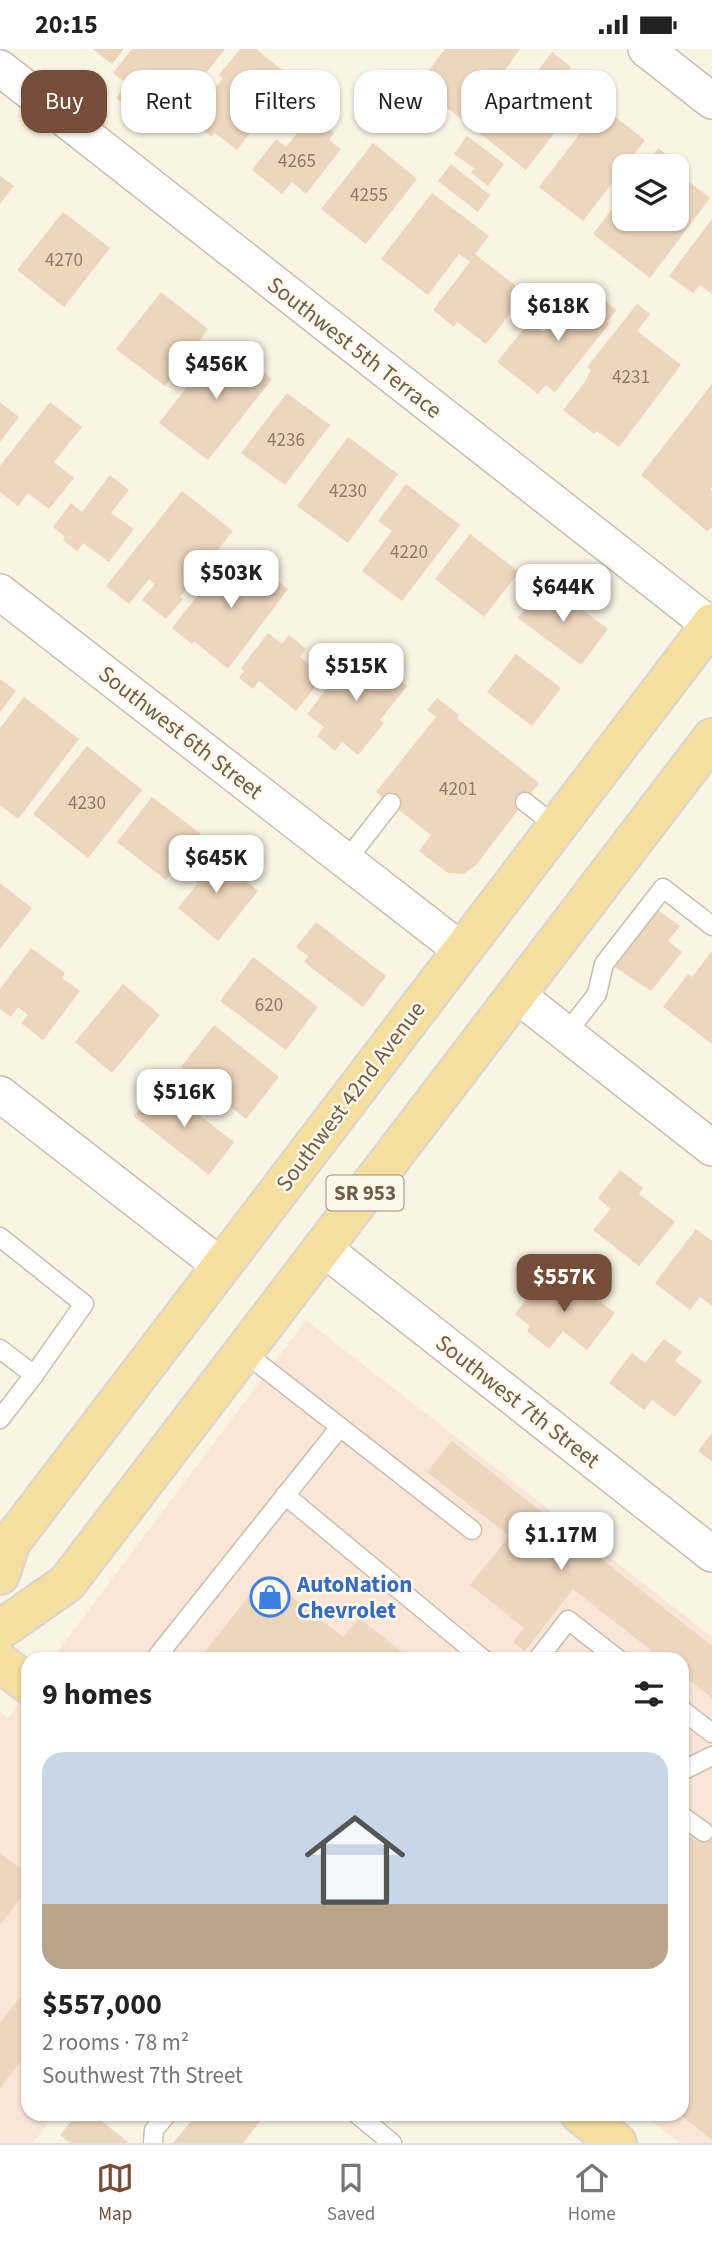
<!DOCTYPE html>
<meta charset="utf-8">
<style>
:root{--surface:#fff;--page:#f2f2f2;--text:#222;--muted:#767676;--line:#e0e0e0;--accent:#754d38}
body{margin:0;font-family:"Source Sans 3",sans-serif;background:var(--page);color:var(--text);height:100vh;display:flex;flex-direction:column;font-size:26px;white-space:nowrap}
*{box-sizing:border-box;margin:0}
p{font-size:23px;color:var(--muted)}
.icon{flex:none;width:38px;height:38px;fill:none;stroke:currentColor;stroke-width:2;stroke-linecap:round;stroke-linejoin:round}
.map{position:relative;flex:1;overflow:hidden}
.side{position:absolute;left:21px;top:1603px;width:668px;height:469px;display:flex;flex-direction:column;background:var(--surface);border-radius:21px;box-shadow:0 2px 5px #0004}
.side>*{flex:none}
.guide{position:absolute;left:21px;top:21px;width:670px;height:63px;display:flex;gap:14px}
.fabs{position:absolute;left:612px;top:105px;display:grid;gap:14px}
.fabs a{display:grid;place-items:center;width:77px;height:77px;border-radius:14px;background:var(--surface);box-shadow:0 2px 5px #0004;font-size:35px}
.price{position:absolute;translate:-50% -60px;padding:0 16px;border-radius:14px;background:#fff;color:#222;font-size:23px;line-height:46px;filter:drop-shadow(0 2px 4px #0008)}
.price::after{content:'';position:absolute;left:50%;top:42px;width:21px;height:16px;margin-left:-10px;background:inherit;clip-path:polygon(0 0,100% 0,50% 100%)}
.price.current{background:var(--accent);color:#fff}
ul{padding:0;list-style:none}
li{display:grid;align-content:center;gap:14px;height:371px;padding:0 21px}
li+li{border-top:2px solid var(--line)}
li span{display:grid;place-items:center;height:217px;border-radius:21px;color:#555}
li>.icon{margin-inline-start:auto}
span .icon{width:126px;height:126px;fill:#fffc;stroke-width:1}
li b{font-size:30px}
h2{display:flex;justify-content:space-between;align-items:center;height:84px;padding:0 21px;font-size:30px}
.pill{padding:0 24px;border-radius:21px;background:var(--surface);box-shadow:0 2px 5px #0004;font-size:24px;line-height:63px}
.pill.current{background:var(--accent);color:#fff}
.status{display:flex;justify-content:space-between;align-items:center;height:49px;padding:0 35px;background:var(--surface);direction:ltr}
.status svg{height:19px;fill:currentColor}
.dock{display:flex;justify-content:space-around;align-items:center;height:98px;border-top:2px solid var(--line);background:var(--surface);font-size:19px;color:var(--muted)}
.dock a{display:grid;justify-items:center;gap:4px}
.dock .current{color:var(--accent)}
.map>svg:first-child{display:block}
</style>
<div class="status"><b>20:15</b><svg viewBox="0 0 49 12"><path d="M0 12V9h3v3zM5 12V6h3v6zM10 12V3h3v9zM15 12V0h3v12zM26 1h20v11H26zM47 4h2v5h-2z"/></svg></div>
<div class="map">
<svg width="712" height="2094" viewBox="0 0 712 2094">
<rect width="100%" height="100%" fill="#faf4e4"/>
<!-- commercial -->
<g fill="#fae6d8">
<path d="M306,1271L712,1588V2094H680L642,2065H682V1610H52Z"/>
<path d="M28,1643V2065H54L33,2094H0V1663L8,1669Z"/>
</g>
<!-- building -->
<g fill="#edd6be">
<path d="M92,0H124L112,15Z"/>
<path d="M132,0H225L176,62L158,48L141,69L116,49L127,35L113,24Z"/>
<path d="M240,0H256L296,32L266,69L263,67L237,101L215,84L211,88L190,71L223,29L219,26Z"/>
<path d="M445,0H520L467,74L417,36Z"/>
<path d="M552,3L571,18L565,26L584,40L556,76L559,78L526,121L473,79L519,25L529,33Z"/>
<path d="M601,57L645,91L583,172L539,138Z"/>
<path d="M306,73L319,83L324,76L334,84L329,91L341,100L306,145L292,133L282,145L252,121L276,90L286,98Z"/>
<path d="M467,87L504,115L488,137L471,124L474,119L454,105Z"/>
<path d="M373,94L417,130L366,195L321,160Z"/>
<path d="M658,99L689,123L684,129L710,149L650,229L593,185L625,143V170H677V117H644Z"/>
<path d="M451,115L490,146L478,163L438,132Z"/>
<path d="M0,127L14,137L0,155Z"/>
<path d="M432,144L489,187L475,205L526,245L486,295L457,273L454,278L433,261L470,213L459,205L428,246L381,210Z"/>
<path d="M63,163L110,199L64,258L17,221Z"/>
<path d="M712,170V245L700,236L693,244L669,227Z"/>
<path d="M585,237L616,261L607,273L609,275L555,343L546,336L538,345L497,313L530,272L543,283L573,246L576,248Z"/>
<path d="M161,243L208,280L165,337L116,300Z"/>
<path d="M637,255L650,265L637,282L681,316L619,398L597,382L594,385L563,361L585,333L591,321L587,318Z"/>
<path d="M223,292L272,330L208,411L159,374Z"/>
<path d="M712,335V438L710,440L712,442V478L707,482L641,426Z"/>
<path d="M287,344L330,376L285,436L241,404Z"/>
<path d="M0,353L19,368L0,393Z"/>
<path d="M50,353L82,378L54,413L74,429L49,460L28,444L18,457L0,443V417Z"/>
<path d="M348,388L398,425L348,494L297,457Z"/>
<path d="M110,426L129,441L111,464L134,480L109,513L83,494L77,502L63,491L65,488L53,478L71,454L82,463Z"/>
<path d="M406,435L460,476L402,552L362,522L392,482L378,472Z"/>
<path d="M182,442L233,482L180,548L183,550L166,570L142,551L155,535L149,530L129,555L106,537Z"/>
<path d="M470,485L519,523L484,568L435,530Z"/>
<path d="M228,508L240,517L248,508L288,540L228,620L194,592L192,595L172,579Z"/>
<path d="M545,533L608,580L581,616L518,569Z"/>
<path d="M268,584L282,595L289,586L298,593L306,600L300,608L324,627L296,662L259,632L253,640L239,629L244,622L241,619Z"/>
<path d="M359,599L407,637L380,671L384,674L358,706L342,693L335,702L317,687L324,678L307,665Z"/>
<path d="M516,605L561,639L532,677L487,643Z"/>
<path d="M0,630L16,642L0,663Z"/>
<path d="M24,648L79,690L18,770L0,756V679Z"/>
<path d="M437,649L459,666L457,670L539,734L476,816L464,825L448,824L419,802L431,786L376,743L436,668L427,661Z"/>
<path d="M87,697L142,741L88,809L33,765Z"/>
<path d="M152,748L201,785L166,831L117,793Z"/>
<path d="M206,799L258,842L218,892L178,859L198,834L186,824Z"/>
<path d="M0,834L32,859L0,900Z"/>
<path d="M655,859L680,877L668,892L682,903L651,942L612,916Z"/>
<path d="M316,873L386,927L363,958L304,913L308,907L296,898Z"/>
<path d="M31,899L65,924L62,929L80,942L43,991L21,974L28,966L18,958L11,968L0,960V940Z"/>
<path d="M712,902V995L663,958L688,925L692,928Z"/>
<path d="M253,908L318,958L286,1001L220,952Z"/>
<path d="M123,935L160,966L112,1024L75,993Z"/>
<path d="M214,976L279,1028L246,1070L181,1018Z"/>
<path d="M159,1035L234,1093L209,1126L134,1067Z"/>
<path d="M620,1121L643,1139L639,1145L675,1173L639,1217L593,1181L611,1160L598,1149Z"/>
<path d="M696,1180L712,1192V1257L700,1248L690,1261L655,1234Z"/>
<path d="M567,1227L615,1264L587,1301L563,1282L549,1300L527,1282L530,1277L515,1265L540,1232L555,1243Z"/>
<path d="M664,1290L682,1303L675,1312L702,1332L675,1368L652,1351L644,1361L609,1334L632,1304L645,1314Z"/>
<path d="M712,1384V1413L698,1402Z"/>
<path d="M452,1392L712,1597V1649L682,1626V1610H662L573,1540L525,1602L513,1593L524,1579L470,1536L509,1487L427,1423Z"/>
<path d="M265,1527L343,1588L359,1569L411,1610H199Z"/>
<path d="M712,1773V2091L679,2065H682V1780L697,1792Z"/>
<path d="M0,1804L28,1825V1839L0,1876Z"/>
<path d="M28,1938V2003L0,2039V1974Z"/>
<path d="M77,2065H93L129,2094H70L60,2086Z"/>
<path d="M197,2065H266L243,2094H173Z"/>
</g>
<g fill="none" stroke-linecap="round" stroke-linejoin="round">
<!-- lane casing -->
<g stroke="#cabdab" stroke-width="21">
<g id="lane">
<path d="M525,753L556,777"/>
<path d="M346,812L391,754"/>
<path d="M566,985L597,945L604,915L663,839L712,877"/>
<path d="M0,1188L84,1255L34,1326"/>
<path d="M0,1300L34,1326L0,1370"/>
<path d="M244,1303L472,1481"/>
<path d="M285,1446L483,1610"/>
<path d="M155,1610L340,1378"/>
<path d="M538,1610L568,1571L618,1610"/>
<path d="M682,1661L712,1684"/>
<path d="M682,1722L712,1707"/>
<path d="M682,1767L704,1783"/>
<path d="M357,2065L392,2094"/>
<path d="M153,2094L154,2081L167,2065"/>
</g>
</g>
<!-- street casing -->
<g stroke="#cabdab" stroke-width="38">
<g id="street">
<path d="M646,0L712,52"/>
<path d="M0,19L710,576"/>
<path d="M0,543L461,901"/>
<path d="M517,946L712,1099"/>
<path d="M0,1045L221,1217"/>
<path d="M323,1199L712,1505"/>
</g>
</g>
<!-- primary casing -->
<g stroke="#dad5d0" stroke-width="42">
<g id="primary">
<path d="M0,1526L11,1493L712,574"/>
<path d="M0,1581L67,1534L712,689"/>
<path d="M0,1613L28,1635"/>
<path d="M580,2065L617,2094"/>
</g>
</g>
<!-- lane -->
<use href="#lane" stroke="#fff" stroke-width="18"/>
<!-- street -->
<use href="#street" stroke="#fff" stroke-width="35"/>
<!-- primary -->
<use href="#primary" stroke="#f4dfa1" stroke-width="38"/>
</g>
<!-- icons -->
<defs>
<g id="shop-ring" transform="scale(2.0125)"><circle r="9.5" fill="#fdf8ea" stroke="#3f7fe0" stroke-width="1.5"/><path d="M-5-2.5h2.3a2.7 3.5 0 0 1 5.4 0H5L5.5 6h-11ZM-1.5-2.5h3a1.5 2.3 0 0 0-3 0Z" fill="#3f7fe0"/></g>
</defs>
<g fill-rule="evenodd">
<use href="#shop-ring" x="270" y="1548"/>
</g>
<g text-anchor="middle" stroke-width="5" stroke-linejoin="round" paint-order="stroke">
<!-- number labels -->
<g font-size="19" fill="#8f7b68">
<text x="297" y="118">4265</text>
<text x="369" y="152">4255</text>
<text x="64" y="217">4270</text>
<text x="631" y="334">4231</text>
<text x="286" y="397">4236</text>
<text x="348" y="448">4230</text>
<text x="409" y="509">4220</text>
<text x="458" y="746">4201</text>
<text x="87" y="760">4230</text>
<text x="269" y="962">620</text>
</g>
<!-- shield labels -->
<rect fill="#fdf8ea" stroke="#9a8c7b" stroke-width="2" x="326.5" y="1126.5" width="77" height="35" rx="5"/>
<g font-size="21" font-weight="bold" fill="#705d4c">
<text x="365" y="1151">SR 953</text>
</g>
<!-- street labels -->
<g font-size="23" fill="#705d4c" stroke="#fdf8ea">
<text transform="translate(355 298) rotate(38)" y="8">Southwest 5th Terrace</text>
<text transform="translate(181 683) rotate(38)" y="8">Southwest 6th Street</text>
<text transform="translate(350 1047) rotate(-53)" y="8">Southwest 42nd Avenue</text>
<text transform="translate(518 1352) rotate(38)" y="8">Southwest 7th Street</text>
</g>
<!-- shop labels -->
<g font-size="23" font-weight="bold" fill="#366cbe" stroke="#fdf8ea" text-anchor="start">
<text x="297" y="1543">AutoNation<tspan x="297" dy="26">Chevrolet</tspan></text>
</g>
</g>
</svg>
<div class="fabs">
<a><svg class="icon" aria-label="layers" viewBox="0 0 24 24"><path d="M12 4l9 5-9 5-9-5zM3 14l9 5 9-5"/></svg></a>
</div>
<b class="price" style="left:558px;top:294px">$618K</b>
<b class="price" style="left:216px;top:352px">$456K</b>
<b class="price" style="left:231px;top:561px">$503K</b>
<b class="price" style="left:563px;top:575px">$644K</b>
<b class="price" style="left:356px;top:654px">$515K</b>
<b class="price" style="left:216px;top:846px">$645K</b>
<b class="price" style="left:184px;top:1080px">$516K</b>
<b class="price current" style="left:564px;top:1265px">$557K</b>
<b class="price" style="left:561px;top:1523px">$1.17M</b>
<div class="guide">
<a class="pill current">Buy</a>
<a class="pill">Rent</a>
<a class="pill">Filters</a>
<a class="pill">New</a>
<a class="pill">Apartment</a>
</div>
<section class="side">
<h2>9 homes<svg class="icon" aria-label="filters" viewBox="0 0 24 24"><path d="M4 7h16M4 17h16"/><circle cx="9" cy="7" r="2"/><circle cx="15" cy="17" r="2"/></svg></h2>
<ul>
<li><span style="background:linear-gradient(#c9d6e8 70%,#b9a48a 0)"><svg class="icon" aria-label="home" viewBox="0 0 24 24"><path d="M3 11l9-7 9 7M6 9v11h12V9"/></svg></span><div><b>$557,000</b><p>2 rooms · 78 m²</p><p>Southwest 7th Street</p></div></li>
</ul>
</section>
</div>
<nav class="dock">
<a class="current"><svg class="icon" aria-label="map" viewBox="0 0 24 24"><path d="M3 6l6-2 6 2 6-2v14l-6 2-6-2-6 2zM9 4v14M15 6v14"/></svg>Map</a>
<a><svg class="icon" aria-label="saved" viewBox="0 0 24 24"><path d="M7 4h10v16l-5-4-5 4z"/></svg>Saved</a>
<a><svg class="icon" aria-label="home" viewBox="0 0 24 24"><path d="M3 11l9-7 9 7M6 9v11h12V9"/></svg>Home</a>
</nav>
